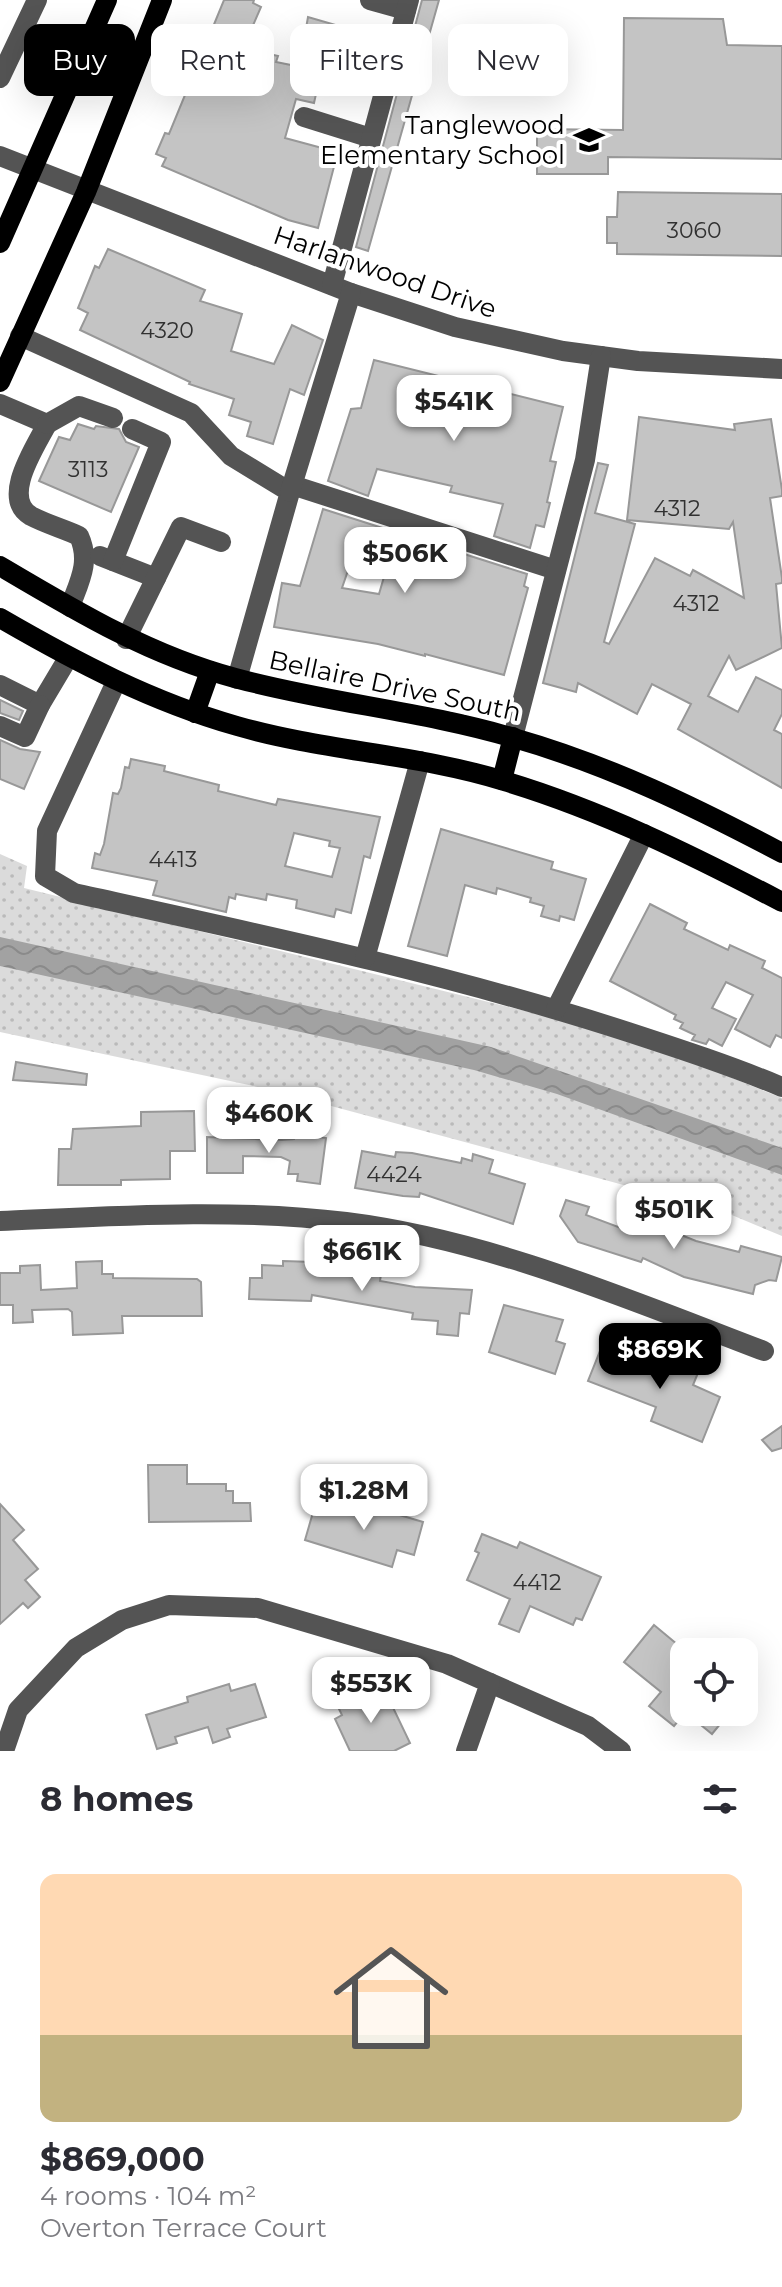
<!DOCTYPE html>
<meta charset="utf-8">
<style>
:root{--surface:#fff;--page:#f2f2f3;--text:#2b2b33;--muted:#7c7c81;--accent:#000}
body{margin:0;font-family:Montserrat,sans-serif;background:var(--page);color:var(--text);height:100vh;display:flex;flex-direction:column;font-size:30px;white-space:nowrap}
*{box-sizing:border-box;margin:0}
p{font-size:26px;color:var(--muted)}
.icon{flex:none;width:44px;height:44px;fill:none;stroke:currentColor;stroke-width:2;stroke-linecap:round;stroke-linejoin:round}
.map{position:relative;height:1751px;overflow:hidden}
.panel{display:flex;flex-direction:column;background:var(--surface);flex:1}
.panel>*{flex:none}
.guide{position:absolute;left:24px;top:24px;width:734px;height:72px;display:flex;gap:16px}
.fabs{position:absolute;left:670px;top:1638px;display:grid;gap:16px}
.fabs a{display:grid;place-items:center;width:88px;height:88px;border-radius:16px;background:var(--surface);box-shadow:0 8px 32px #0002;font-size:40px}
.price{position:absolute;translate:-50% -68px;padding:0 18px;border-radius:16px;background:#fff;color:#222;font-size:26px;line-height:52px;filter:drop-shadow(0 2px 4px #0008)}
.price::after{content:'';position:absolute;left:50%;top:48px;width:24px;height:18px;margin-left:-12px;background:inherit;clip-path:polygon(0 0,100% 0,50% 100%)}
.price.on{background:var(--accent);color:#fff}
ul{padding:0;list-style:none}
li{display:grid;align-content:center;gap:16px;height:424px;padding:0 40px}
li span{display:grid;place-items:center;height:248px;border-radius:16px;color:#555}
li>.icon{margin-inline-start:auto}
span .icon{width:144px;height:144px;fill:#fffc;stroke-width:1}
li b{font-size:34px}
h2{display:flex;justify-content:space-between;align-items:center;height:96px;padding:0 40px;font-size:34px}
.tag{padding:0 28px;border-radius:16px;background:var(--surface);box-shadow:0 8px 32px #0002;font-size:28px;line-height:72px}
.tag.on{background:var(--accent);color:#fff}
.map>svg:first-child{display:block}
</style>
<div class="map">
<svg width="782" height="1751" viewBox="0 0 782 1751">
<defs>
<pattern id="park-dots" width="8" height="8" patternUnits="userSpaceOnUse" patternTransform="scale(2)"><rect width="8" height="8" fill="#dbdbdb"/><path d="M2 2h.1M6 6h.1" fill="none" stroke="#bababa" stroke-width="1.8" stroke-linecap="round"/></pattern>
<pattern id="water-waves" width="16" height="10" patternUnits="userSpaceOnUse" patternTransform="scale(2)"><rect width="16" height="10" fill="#a2a2a2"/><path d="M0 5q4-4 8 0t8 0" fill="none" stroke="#8a8a8a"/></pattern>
</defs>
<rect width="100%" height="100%" fill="#fff"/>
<!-- park -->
<path fill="url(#park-dots)" d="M0,854L27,866L24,888L542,1015L680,1057L782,1098V1236L727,1213L272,1090L0,1032Z"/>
<!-- water -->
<path fill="url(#water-waves)" d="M0,937L491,1047L782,1148V1175L557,1094L474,1070L0,966Z"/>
<!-- building -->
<g fill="#c4c4c4" stroke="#989898" stroke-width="2" fill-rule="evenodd">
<path d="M224,0H254L253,3L261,7L243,48L278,56L276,62L306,68L313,36L305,34L308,17L363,33L351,92L318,85L314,103L296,99L285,138L322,148L320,155L336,159L318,228L288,220L162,166L166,158L156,154L165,133L169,134Z"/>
<path d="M422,0H439L368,251L356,247Z"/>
<path d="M624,18L723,19L727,45L782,46V159L608,157V174H537V129L623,130Z"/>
<path d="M618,192L782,194V256L617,254V243H607V217H617Z"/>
<path d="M108,249L205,290L200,301L242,314L231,351L274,364L292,325L323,340L304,395L290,389L273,444L247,436L251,422L229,415L234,399L189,384L190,382L80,330L88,313L78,308L95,266L99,268Z"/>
<path d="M374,360L563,407L550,461L556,462L547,502L550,503L544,527L536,525L530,548L494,536L503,504L450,492L452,486L377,469L368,496L328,481L351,409L361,408Z"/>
<path d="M639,417L735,430L734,424L771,419L782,490V496L770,498L782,578V583L776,584L782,648L736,670L729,656L708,696L738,712L756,677L782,690V714L774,730L782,734V788L678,729L691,704L652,684L637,714L578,683L576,692L543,683L598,463L608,465L595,513L635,524L604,642L609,644L655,558L690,576L693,570L744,598L733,522L729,529L627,520Z"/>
<path d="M78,424L94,429L96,426L119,429L126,442L139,447L111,512L39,481L59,437L70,440Z"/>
<path d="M323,509L527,574L524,586L528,588L504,675L425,654V656L378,644L274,627L282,583L300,586ZM354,553L388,563L379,594L342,588Z"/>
<path d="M0,700L23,711L19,720L0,713Z"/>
<path d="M0,740L20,749L40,752L24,789L0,779Z"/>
<path d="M131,759L165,766L164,771L219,785L218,791L276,805L278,799L380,817L370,858L364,856L351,913L336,909L334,917L296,908L297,900L267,894L266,900L236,894L235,899L229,897L226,912L153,895L157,881L92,868L95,853L100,855L104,844L113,793L118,794L121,788L125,767L129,768ZM294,833L330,841L329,846L340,848L332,877L285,866Z"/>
<path d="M441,829L553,862L551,869L586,879L574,920L560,916L559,921L541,916L544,906L530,902L531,898L497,888L496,894L465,885L447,956L408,946Z"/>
<path d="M650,904L687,923L684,929L728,950L730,945L765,961L762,968L782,978V1038L776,1035L770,1047L735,1029L753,995L726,982L712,1008L736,1019L722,1046L709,1039L706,1044L692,1040L695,1035L680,1028L683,1023L674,1019L676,1015L610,981Z"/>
<path d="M16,1062L87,1074L86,1085L13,1080Z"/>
<path d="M194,1111L195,1151H170V1179L121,1180V1185H58L59,1149H71L73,1129L141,1126V1112Z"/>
<path d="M295,1134L326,1138L320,1184L297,1181L298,1174H288L290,1161L281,1157L243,1156V1173H207V1137L282,1140L294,1139Z"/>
<path d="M362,1151L395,1157L396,1152L412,1153L461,1163L462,1158L472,1161L473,1154L493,1160L489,1173L525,1184L513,1224L420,1193L419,1197L403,1196L355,1188Z"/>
<path d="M566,1200L589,1207L586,1215L634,1233L639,1218L696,1241L739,1252L741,1246L782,1257L776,1281L769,1280L755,1285L753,1294L684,1277L643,1258L641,1262L578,1242L560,1216Z"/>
<path d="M102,1261V1274H113V1278L197,1279L201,1282L202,1316H122L123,1333L73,1335L72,1312L68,1309L32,1310L33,1322L13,1323V1305H0V1273H20V1266L40,1265L41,1290L77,1288L76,1262Z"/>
<path d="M283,1261L313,1262V1266L366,1276V1272L381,1274L380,1281L415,1287L472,1290L469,1314L460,1313L458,1336L437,1334L438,1321L412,1319L413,1313L312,1295L311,1301L249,1299L250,1278H262V1265L283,1266Z"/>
<path d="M504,1305L563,1320L556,1341L565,1344L555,1374L489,1352Z"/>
<path d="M610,1350L670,1373L675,1358L700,1368L693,1385L720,1397L702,1442L651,1421L656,1407L588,1381L600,1351L609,1354Z"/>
<path d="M782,1426V1448L772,1451L762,1440Z"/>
<path d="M148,1465H187V1484H226V1491H233V1503H250L251,1521L149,1522Z"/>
<path d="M316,1502L354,1510L356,1502L423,1522L414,1555L397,1550L392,1567L305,1540Z"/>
<path d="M0,1504L24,1530L13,1540L38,1569L25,1580L40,1597L28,1608L23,1603L0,1624Z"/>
<path d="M482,1534L517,1548L520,1542L601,1577L582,1620L576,1618L573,1625L530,1606L519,1632L499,1624L510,1599L467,1580L479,1553L475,1551Z"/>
<path d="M654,1625L684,1650V1714L674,1726L649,1706L661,1692L624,1662Z"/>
<path d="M229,1684L231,1691L255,1684L266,1717L227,1729L230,1737L213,1743L208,1727L175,1737L177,1743L157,1749L146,1715L188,1702L187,1697Z"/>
<path d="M367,1693L371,1702L387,1695L410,1743L394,1751H350L335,1719L342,1715L338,1707Z"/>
<path d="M685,1712H730L712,1734Z"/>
</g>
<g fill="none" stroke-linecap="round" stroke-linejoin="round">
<!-- minor -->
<g stroke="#545454" stroke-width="20">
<path d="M370,0L406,10"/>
<path d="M0,78L37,0"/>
<path d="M304,117L371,138"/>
<path d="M0,156L351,293L455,327L563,351L638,361L782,369"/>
<path d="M332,285L409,0"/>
<path d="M20,336L191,413L231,456L290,492L237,679"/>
<path d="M0,404L47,424C36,446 0,498 31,516C46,524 64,529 79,536C91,562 79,582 70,607"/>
<path d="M47,424L79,406L113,418"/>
<path d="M292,485L556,570"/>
<path d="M290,492L351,293"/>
<path d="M100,556L156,578"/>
<path d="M113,561L161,442L132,429"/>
<path d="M126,639L181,527L221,542"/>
<path d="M116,682L47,831L45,876L74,893C260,934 446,973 628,1032C680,1049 732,1066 782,1087"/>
<path d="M0,685L40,705L68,658"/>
<path d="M0,726L25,737L40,705"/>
<path d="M513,737L585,460L601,356"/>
<path d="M365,958L420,761"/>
<path d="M556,1009L644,834"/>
<path d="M0,1221C114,1216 233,1208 346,1222C490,1240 630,1300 764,1351"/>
<path d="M490,1683L588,1726L621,1751"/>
<path d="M4,1751L18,1710L76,1648L122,1620L169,1605L258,1608L447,1664L490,1683L466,1751"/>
</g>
<!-- major -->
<g stroke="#000" stroke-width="20">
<path d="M0,243L107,0"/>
<path d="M0,382L86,192L162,0"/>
<path d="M0,566C76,611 149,655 235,678C327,703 423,711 514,738C609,765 695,807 782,853"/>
<path d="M0,618C76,662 152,702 237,726C324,751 417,754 504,781C601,810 692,855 782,902"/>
<path d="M195,713L210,671"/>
<path d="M502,780L513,737"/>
</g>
</g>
<!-- icons -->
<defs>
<g id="school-bare" transform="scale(2.4)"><path d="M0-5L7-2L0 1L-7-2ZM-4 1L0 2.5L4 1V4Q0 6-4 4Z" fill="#000" stroke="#fff" stroke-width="2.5" paint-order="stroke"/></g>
</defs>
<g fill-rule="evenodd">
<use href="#school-bare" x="589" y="140"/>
</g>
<g text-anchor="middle" stroke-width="8" stroke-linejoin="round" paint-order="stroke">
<!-- number labels -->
<g font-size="22" fill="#313131">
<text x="694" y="238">3060</text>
<text x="167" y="338">4320</text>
<text x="88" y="477">3113</text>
<text x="677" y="516">4312</text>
<text x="696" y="611">4312</text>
<text x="173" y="867">4413</text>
<text x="394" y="1182">4424</text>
<text x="537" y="1590">4412</text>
</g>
<!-- poi labels -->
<g font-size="26" fill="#000" stroke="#fff" text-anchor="end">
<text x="565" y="134">Tanglewood<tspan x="565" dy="30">Elementary School</tspan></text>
</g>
<!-- street labels -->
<g font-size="26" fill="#000" stroke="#fff">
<text transform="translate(385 272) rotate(19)" y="9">Harlanwood Drive</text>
<text transform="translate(395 686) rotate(12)" y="9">Bellaire Drive South</text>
</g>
</g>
</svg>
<div class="fabs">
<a><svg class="icon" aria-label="locate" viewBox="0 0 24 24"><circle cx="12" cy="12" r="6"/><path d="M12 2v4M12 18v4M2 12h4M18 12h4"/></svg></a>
</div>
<b class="price" style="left:454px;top:443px">$541K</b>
<b class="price" style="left:405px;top:595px">$506K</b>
<b class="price" style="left:269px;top:1155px">$460K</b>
<b class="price" style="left:674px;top:1251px">$501K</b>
<b class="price" style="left:362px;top:1293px">$661K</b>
<b class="price on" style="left:660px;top:1391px">$869K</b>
<b class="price" style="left:364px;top:1532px">$1.28M</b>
<b class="price" style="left:371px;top:1725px">$553K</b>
<div class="guide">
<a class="tag on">Buy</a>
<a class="tag">Rent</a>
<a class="tag">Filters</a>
<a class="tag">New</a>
</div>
</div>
<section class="panel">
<h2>8 homes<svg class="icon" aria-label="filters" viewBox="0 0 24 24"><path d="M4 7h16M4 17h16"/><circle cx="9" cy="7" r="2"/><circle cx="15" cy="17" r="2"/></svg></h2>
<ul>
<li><span style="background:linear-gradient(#ffd9b3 65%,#c2b280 0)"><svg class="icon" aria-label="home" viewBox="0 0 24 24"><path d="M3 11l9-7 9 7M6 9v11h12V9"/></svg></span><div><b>$869,000</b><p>4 rooms · 104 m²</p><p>Overton Terrace Court</p></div></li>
</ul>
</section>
